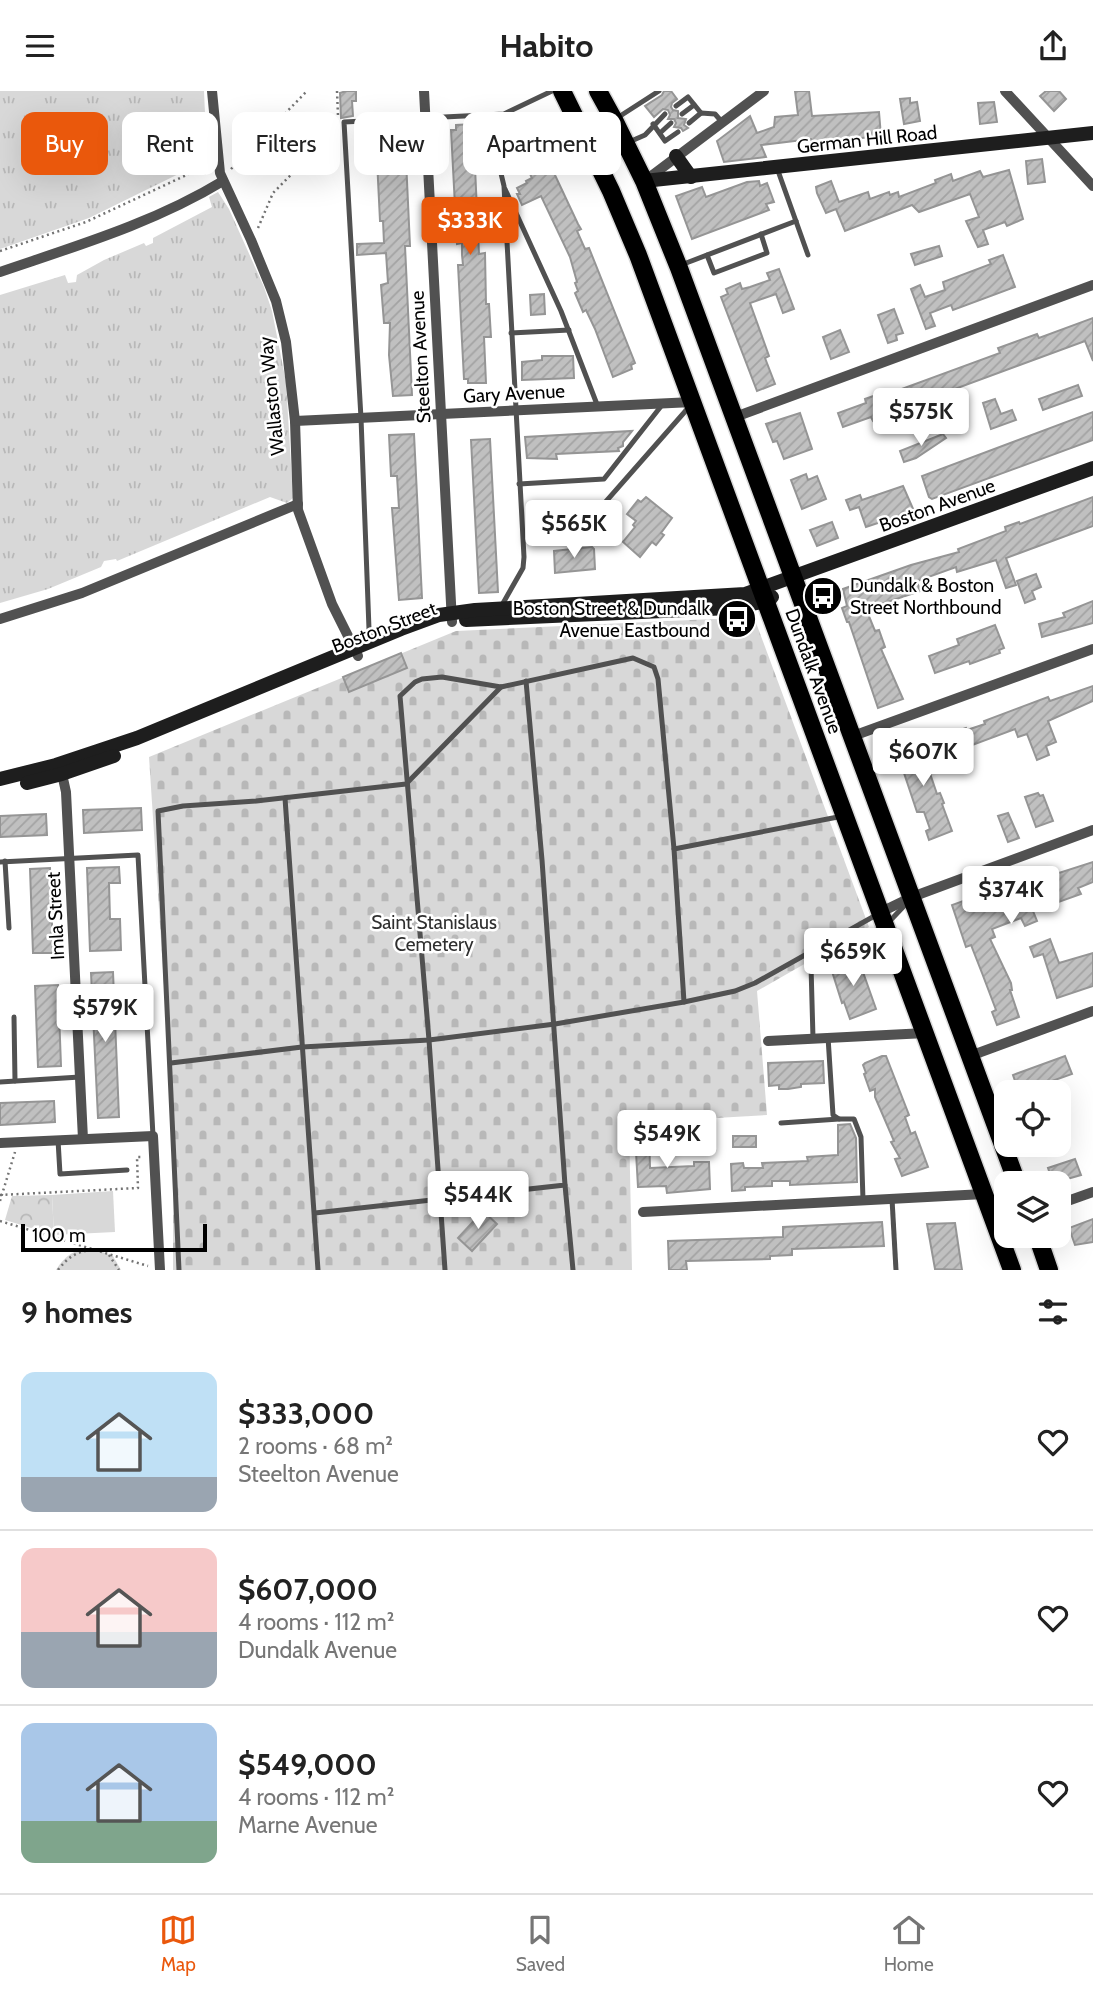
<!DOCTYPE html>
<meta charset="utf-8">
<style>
:root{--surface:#fff;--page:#f6f6f6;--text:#222;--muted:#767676;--line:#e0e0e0;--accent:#ea580c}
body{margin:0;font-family:Cabin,sans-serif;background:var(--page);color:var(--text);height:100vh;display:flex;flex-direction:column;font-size:26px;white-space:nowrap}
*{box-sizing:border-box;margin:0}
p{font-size:23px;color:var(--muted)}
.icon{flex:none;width:38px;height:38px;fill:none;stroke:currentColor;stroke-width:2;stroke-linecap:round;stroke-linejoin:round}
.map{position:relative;height:1179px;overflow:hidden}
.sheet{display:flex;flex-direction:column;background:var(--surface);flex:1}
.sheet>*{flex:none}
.guide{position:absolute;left:21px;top:21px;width:700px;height:63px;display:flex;gap:14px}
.controls{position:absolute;left:994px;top:989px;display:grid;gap:14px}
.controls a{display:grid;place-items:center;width:77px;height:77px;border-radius:14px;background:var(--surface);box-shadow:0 7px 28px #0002;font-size:35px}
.scale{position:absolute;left:21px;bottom:18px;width:186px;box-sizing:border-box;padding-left:7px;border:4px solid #000;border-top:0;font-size:19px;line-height:24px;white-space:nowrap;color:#000;-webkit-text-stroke:5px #fff;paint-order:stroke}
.price{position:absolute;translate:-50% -60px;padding:0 16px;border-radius:7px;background:#fff;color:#222;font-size:23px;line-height:46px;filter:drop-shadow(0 2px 4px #0008)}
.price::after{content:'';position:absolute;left:50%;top:42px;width:21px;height:16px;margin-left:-10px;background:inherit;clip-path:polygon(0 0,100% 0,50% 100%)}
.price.selected{background:var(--accent);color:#fff}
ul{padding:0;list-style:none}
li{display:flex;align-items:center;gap:21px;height:175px;padding:0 21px}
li+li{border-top:2px solid var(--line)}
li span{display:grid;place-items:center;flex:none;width:196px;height:140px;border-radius:14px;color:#555}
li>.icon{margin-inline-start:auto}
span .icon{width:84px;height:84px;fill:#fffc;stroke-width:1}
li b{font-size:30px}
h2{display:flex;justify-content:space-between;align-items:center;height:84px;padding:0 21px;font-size:30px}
.chip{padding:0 24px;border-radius:14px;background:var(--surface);box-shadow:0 7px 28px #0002;font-size:24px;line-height:63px}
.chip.selected{background:var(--accent);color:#fff}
header{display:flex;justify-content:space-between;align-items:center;height:91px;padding:0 21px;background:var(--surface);font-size:32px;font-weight:700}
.tab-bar{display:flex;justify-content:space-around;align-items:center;height:98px;border-top:2px solid var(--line);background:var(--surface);font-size:19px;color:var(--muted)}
.tab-bar a{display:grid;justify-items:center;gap:4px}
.tab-bar .selected{color:var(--accent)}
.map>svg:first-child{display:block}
</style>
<header><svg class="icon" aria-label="menu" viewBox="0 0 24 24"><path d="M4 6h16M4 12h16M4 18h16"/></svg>Habito<svg class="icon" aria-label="share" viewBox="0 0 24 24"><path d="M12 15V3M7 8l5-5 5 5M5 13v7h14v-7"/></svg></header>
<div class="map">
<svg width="1093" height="1179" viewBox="0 0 1093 1179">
<defs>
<pattern id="grass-tufts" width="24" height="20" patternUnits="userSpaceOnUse" patternTransform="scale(1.75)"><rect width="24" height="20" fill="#d8d8d8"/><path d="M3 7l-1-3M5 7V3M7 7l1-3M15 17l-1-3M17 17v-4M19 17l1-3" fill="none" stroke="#b8b8b8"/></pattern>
<pattern id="forest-crowns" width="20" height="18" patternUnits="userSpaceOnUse" patternTransform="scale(1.75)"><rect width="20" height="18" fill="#d8d8d8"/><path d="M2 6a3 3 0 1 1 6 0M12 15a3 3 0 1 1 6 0" fill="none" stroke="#b8b8b8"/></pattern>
<pattern id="cemetery-stones" width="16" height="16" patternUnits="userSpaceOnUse" patternTransform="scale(1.75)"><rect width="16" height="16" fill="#d8d8d8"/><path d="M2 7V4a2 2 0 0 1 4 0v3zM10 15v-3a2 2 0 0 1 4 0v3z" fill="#b8b8b8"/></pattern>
<pattern id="building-hatch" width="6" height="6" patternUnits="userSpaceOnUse" patternTransform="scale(1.75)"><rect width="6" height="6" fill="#c0c0c0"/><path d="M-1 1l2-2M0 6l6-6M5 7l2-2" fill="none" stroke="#a3a3a3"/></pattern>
</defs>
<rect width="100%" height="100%" fill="#fff"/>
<!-- grass -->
<g fill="url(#grass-tufts)">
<path d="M0,0H204L207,69L89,127L0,158Z"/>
<path d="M218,101L229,118L264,196L272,220L286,291L293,407L287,412L270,406L117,470L116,468L104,470L101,476L48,498L0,512V204L65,184L68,192L76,191L77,184L104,169L144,152L146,155L153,152V147L212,116L209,106Z"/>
</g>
<!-- forest -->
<path fill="url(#forest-crowns)" d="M52,1104L54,1144L5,1129L12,1105Z"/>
<!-- cemetery -->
<path fill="url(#cemetery-stones)" d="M712,528L755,529L869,836L757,900L767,1024L629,1032L632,1179H173V1031L149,666L456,540Z"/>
<!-- garden -->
<g fill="#d8d8d8">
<path d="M113,1100L115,1141L54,1144L52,1104Z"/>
<path d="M92,1157L113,1165L121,1179H56C65,1164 75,1158 92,1157Z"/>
</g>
<!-- building -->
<g fill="url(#building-hatch)" stroke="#959595" stroke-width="2">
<path d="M346,0H356V10H352L353,25L341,27L340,2Z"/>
<path d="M664,0H671L677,8L672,12L671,16L673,19L678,20V27L686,28L684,34L688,37L683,40L681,37L674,36L676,32L674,28H668L670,24L668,19L663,18L654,26L645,15L662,4Z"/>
<path d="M795,0H809L812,25L879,21L881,45L812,52L811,48L761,54L766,66L724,71L717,50L750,25L757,42L774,36L775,26L798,24Z"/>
<path d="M1046,0H1059L1066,8L1054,20L1040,5Z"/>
<path d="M910,7V12L917,11L920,30L904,33L900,8Z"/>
<path d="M994,11L997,31L980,33L978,12Z"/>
<path d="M521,23L523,27L527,25L530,31L578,133L581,138L577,140L585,158L589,157L635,272L631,274L632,278L613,286L595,238L586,219L583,221L575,202L578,200L575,192L577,191L570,166L541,105L522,114L517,103H520L517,97L527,92L526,90L532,87L505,31Z"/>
<path d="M473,33L479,163L485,162L486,213H489L491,246H484L486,292H468V288H464L458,174H463L462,164V152L457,153L451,39H456V34Z"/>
<path d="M406,37L407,46L405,47L410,155H405L412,304L393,305L389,264L390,232H384L381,194L388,192L386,162L357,164V153L384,152L383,130H380L376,48H374L373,38Z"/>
<path d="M1042,68L1045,91L1028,93L1026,70Z"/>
<path d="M1009,79L1023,128L1007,135L1005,131L983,139L988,153L978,156L966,130L979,126L970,103L919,121L912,114L845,140L836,118L826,122L817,102L816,96L831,90L839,111L868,101L870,108L889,101L890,104L898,101L899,106L936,92L935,89L951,83L953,90L980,80L983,86Z"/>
<path d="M759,90L760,95L767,92L774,111L766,113L769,119L692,148L676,105L702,96L706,106L747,91Z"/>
<path d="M939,155L942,165L915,174L911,163Z"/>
<path d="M1003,164L1015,196L953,219L951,214L930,222L935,235L926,238L911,198L920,194L925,206L945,199L943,191L991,173L989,169Z"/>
<path d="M779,178L794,218L783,222L776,203L750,212L769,265L765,267L775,293L757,300L721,206L728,203L726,198L740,192L742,198L750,196L770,189L767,182Z"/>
<path d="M544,203L545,223L531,224L530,204Z"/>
<path d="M894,218L903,242L896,244L897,249L888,252L878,224Z"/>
<path d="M1093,227V270L1085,250L941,303L944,311L927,317L924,309L873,330L871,326L843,336L838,322L866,312L865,308L879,303L880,306L1000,262L998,257L1037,243L1039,247Z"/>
<path d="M840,239L849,261L831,268L823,246Z"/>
<path d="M542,265H573L574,287L522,289V271L542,269Z"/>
<path d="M1078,294L1082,305L1043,319L1039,308Z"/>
<path d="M995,308L1001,323L1012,319L1016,329L991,338L983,312Z"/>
<path d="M1093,321V349L932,408L929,406L922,385Z"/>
<path d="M800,322L812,358L784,368L777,350L773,351L766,333Z"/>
<path d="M632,340L623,351V355L618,357L619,360L556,363L557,368L527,367L525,346Z"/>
<path d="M414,343L422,507L399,509L392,417H399L397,385H391L389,344Z"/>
<path d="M943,343L946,347L916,367L904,371L900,360Z"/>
<path d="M490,348L498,501L479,502L471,349Z"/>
<path d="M806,383L808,389L817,385L826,408L802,418L791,389Z"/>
<path d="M903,395L914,420L866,436L859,416L850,419L846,409L860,404L862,409Z"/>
<path d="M646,406L672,427L661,442L664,444L656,454L652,451L640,466L623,451L635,436L633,434L636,430L627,423L638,409L641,411Z"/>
<path d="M1093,406V435L1006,467L1016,494L1006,497L996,469L957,481L956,476L917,490L920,500L866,518L875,540L879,539L885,556L881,558L903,608L878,617L849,531H847L842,517L847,515L843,498L911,474L959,461L958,458L1006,440L1005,436L1019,431L1020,433Z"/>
<path d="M832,431L838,447L817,455L810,439Z"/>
<path d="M592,456L594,458L595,478L555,482L554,460Z"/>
<path d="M1036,483L1041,496L1032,500L1035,508L1025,512L1017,490Z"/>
<path d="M1093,510V532L1042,546L1039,533L1065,526L1063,522Z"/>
<path d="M995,534L1004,557L999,559L1000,562L970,573L969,570L935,582L929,565L959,554L957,548Z"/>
<path d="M401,562L407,577L349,601L343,586Z"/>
<path d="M1093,595V610L1048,630L1056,651L1046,655L1049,664L1037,669L1027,643L1018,646L1015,638L956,660L958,665L947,668L937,647L966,637L967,639L985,633L984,630L1048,606L1050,610Z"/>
<path d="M912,647H915L918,654L920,653L937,703L940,702L944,712L942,713L952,740L929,749L926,740L930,738L924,721H917L896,658L898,652Z"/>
<path d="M1038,702L1040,705L1043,704L1053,730L1036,736L1025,706Z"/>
<path d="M141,717L142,739L84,742L83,719Z"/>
<path d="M1008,722L1019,747L1008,751L998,725Z"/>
<path d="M46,723L47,744L0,746V725Z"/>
<path d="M1093,771V791L1078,797L1081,803L1033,820L1037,830L1025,835L1021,827L992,838L995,846L990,848L1011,892L1012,899H1010L1019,926L997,934L992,921L996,919L982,882L971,854L966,856L952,814L1002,796L1006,807L1035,796L1034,790Z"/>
<path d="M119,776L120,792H109L110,828H120L121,859L90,860L87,777Z"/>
<path d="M50,777L53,862H33L30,778Z"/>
<path d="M1050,848L1059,872L1093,862V895L1057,907L1043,863L1034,866L1030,856Z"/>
<path d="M858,867L876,918L850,928L844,911L842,912L831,877Z"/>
<path d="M113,881L119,1026L98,1027L91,882Z"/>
<path d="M58,894L61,975L38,976L35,895Z"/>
<path d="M882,965H886L909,1024L905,1026L911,1043L915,1041L928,1076L902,1085L895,1068L900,1067L891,1051L894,1050L875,1006V998L870,1000L864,983L866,982L863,974L865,972Z"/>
<path d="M1065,965L1072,983L1038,995L1039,999L1034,1001H1019L1013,984Z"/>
<path d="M823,970L824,992L801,993V996L788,998H779V994L769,995L768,972Z"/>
<path d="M54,1010L55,1031L0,1034V1012Z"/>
<path d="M850,1033L856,1047L857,1091L790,1094V1090H772V1095L745,1096V1099L732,1100L731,1073L743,1072L744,1077H763L762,1072L808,1070L807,1066L838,1064V1034Z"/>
<path d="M649,1039L650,1077L694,1075V1071H709L710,1098L667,1102L666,1095L638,1096L636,1061H631L630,1040Z"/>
<rect x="733" y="1045" width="23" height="11"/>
<path d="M1075,1068L1081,1084L1053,1092L1048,1077Z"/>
<path d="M483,1120L497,1133L472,1160L458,1147Z"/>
<path d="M1093,1128V1151L1075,1154L1069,1137Z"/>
<path d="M882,1131L884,1155L792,1158V1164L770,1165V1168L686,1170L687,1179H669L668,1150L783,1146V1136Z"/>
<path d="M955,1132L962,1179L935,1178L927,1133Z"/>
</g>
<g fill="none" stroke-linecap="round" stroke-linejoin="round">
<!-- primary casing -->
<g stroke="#dbdbdb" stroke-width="21">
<g id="primary">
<path d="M562,0L611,100L638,164L1012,1179"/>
<path d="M598,0L614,29L644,90L679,177L1017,1092"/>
<path d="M1037,1144L1049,1179"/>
</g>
</g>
<!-- path -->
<g stroke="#737373" stroke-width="2.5" stroke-dasharray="2 3.5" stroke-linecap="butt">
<path d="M337,0L338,25"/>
<path d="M231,78L307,0"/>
<path d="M258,137L273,102L335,39"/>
<path d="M0,160L86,131L195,80L208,83"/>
<path d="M0,1104L138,1097L137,1066H143"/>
<path d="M0,1110L15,1061"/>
<path d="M0,1130L148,1175"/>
<path d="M109,1164L119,1179"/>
<path d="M58,1179C68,1166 77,1160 93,1159"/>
</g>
<!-- lane -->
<g stroke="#515151" stroke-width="5">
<path d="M676,15L688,6L701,22"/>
<path d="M682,23L694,14"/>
<path d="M487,24L504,95L524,466L523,477L502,514"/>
<path d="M617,27L659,0"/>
<path d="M689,32L701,22L715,23L722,31"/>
<path d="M653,33L665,50L678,41"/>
<path d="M660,42L671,32"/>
<path d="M629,51L645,44L665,23"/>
<path d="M777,77L808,164"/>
<path d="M505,98L561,220L598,316"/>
<path d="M707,164L714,182L767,162L761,143"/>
<path d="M681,174L796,130"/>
<path d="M511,242L569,239"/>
<path d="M519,393L604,388L662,314"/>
<path d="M587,432L689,316"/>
<path d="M373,549L369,538L361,327L344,31L504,23L552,0"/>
<path d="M285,707L318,1179"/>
<path d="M674,758L843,725"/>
<path d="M5,770L9,837"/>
<path d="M0,771L138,764L153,1045"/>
<path d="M14,926L15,990"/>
<path d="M828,946L833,1024L839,1028H854L861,1046L863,1109"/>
<path d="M813,947L811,875L886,834L905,814"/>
<path d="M171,972L302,956L429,949L555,933L684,911L735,900L755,892L878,823"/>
<path d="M0,991L80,986"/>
<path d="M781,1032L839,1028"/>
<path d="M58,1049L60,1083L127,1079"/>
<path d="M565,1094L573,1179"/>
<path d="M892,1108L896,1179"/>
<path d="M315,1122L565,1094L542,769L526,590"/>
<path d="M179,1179L158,720L183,715L256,710L406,693L501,596"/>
<path d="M445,1179L429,949L400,605L415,591L422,588L442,586L501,596L633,567L654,576L658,588L674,758L684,911"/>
</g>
<!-- street -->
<g stroke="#515151" stroke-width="10">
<path d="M212,0L220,82L251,149L276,210L286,251L295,330L298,419L332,513L358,565"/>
<path d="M424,0L452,531"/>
<path d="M1005,0L1093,95"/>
<path d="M646,89L764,0"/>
<path d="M0,181C76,155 154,132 223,90"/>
<path d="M735,326L1093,194"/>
<path d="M295,330L693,311"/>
<path d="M0,528L82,502L298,413"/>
<path d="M853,645L1093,558"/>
<path d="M62,683L66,701L83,1048"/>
<path d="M881,821L912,806L1093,739"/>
<path d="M768,950L926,942"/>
<path d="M970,965L1093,920"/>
<path d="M0,1052L153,1045L160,1179"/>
<path d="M1059,1113L1093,1101"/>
<path d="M643,1121L984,1103"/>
</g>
<!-- secondary -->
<g stroke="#1e1e1e" stroke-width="14">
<path d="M676,65L691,86"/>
<path d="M644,90L1093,42"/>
<path d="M466,529L730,517L767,510L772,506"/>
<path d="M0,688L56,674L137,647L401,538L439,524L475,519L745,503L1093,377"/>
<path d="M27,692L62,683L114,665"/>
</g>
<!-- primary -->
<use href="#primary" stroke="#000" stroke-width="18"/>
</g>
<!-- icons -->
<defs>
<g id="bus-disc" transform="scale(2.0125)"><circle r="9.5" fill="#000" stroke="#fff"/><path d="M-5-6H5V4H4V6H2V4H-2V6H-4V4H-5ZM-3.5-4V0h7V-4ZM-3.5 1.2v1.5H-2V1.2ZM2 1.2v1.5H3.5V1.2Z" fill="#fff"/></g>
</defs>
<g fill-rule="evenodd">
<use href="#bus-disc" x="823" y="505"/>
<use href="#bus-disc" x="737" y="528"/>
</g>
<g text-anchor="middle" stroke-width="5" stroke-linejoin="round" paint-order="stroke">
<!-- street labels -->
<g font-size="19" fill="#000" stroke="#fff">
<text transform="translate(867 48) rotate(-6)" y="7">German Hill Road</text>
<text transform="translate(420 266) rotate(-93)" y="7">Steelton Avenue</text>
<text transform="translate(514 302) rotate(-3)" y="7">Gary Avenue</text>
<text transform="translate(271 305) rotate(-96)" y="7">Wallaston Way</text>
<text transform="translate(937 414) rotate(-20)" y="7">Boston Avenue</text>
<text transform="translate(384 536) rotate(-21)" y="7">Boston Street</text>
<text transform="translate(814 580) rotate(70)" y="7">Dundalk Avenue</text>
<text transform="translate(55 825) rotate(-93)" y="7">Imla Street</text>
</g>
<!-- poi labels -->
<g font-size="19" fill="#000" stroke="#fff" text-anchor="start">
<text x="850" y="501">Dundalk &amp; Boston<tspan x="850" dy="22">Street Northbound</tspan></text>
<text x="710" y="524" text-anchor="end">Boston Street &amp; Dundalk<tspan x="710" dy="22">Avenue Eastbound</tspan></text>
</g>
<!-- park labels -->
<g font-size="19" fill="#2f2f2f" stroke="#fff">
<text x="434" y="838">Saint Stanislaus<tspan x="434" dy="22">Cemetery</tspan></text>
</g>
</g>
</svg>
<div class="controls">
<a><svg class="icon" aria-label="locate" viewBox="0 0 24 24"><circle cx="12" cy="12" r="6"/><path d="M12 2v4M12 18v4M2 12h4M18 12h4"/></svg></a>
<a><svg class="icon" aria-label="layers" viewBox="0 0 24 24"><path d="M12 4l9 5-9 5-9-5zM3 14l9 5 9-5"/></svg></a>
</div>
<div class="scale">100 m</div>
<b class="price selected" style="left:470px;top:166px">$333K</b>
<b class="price" style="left:921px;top:357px">$575K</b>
<b class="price" style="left:574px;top:469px">$565K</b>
<b class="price" style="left:923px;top:697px">$607K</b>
<b class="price" style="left:1011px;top:835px">$374K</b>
<b class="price" style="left:853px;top:897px">$659K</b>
<b class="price" style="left:105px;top:953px">$579K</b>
<b class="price" style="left:667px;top:1079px">$549K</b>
<b class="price" style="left:478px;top:1140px">$544K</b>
<div class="guide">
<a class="chip selected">Buy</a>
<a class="chip">Rent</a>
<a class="chip">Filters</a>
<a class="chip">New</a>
<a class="chip">Apartment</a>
</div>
</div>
<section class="sheet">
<h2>9 homes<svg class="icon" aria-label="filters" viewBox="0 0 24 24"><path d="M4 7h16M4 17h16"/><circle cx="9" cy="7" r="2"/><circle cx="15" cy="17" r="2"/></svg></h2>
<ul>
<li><span style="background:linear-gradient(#bfe0f5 75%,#9aa5b1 0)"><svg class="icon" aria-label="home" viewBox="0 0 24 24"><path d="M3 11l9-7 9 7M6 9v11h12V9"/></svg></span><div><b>$333,000</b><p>2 rooms · 68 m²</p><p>Steelton Avenue</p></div><svg class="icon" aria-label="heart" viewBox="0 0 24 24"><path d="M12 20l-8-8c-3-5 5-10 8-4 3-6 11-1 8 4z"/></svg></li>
<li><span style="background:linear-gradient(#f6c9c9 60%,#9aa5b1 0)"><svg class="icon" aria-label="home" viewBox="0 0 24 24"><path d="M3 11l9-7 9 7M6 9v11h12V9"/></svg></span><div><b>$607,000</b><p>4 rooms · 112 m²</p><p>Dundalk Avenue</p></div><svg class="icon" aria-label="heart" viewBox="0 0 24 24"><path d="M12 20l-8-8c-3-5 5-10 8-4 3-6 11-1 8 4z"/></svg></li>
<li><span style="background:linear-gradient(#a9c7e8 70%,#7fa58c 0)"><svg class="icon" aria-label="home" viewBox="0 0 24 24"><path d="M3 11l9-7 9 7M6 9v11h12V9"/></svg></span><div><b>$549,000</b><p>4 rooms · 112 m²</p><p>Marne Avenue</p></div><svg class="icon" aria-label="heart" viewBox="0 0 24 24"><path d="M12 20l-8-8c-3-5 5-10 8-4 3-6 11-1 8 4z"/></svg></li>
</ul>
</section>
<nav class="tab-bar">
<a class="selected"><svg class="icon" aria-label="map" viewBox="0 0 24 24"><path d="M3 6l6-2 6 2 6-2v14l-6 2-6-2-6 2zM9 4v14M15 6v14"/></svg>Map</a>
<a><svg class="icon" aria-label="saved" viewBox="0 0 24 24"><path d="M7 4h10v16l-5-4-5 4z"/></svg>Saved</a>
<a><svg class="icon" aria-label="home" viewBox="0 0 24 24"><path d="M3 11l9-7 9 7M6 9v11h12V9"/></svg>Home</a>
</nav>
